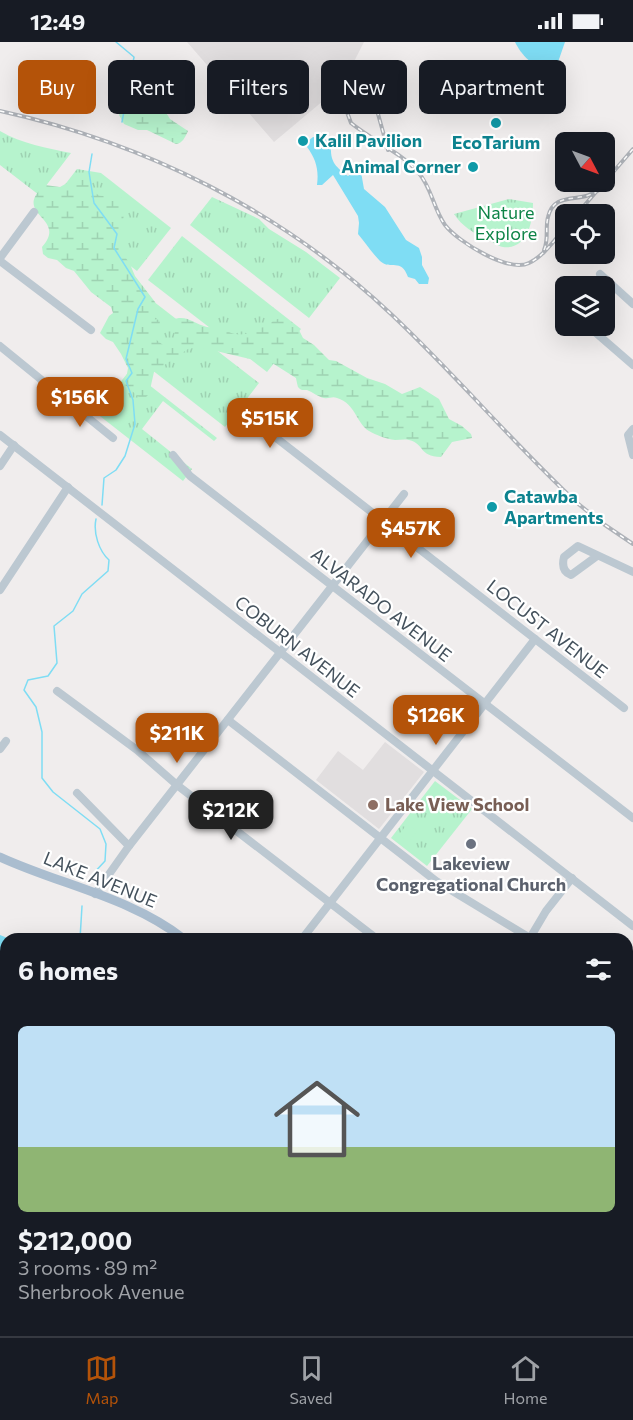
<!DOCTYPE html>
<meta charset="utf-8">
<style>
:root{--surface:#171b24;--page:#242831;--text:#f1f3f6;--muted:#9ea1a6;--line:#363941;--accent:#b45309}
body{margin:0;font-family:Commissioner,sans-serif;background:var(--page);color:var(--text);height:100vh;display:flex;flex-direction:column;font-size:22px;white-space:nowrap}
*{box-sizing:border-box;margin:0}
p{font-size:20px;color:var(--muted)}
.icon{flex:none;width:33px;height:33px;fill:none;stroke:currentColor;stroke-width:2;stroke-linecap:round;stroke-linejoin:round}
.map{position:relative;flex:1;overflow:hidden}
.panel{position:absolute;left:0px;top:891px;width:633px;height:404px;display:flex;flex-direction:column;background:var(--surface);border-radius:18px 18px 0 0;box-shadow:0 6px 24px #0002}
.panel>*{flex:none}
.banner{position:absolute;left:18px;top:18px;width:597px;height:54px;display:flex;gap:12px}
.needle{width:39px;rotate:131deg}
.tools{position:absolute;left:555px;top:90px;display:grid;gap:12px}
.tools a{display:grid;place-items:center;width:60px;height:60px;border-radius:9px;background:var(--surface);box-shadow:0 6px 24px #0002;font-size:30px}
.price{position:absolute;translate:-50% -51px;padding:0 14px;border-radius:12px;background:var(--accent);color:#fff;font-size:20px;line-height:39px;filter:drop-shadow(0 2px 3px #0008)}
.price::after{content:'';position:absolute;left:50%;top:36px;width:18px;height:14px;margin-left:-9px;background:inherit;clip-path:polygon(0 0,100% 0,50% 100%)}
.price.active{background:#222;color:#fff}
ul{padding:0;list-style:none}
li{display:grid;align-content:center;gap:12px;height:318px;padding:0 18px}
li span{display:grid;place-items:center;height:186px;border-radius:9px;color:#555}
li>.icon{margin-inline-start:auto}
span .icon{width:108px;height:108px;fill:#fffc;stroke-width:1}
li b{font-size:26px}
h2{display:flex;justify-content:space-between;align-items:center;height:72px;padding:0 18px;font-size:26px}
.tag{padding:0 21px;border-radius:9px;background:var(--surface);box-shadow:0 6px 24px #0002;font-size:21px;line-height:54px}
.tag.active{background:var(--accent);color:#fff}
.status{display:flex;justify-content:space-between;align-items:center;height:42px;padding:0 30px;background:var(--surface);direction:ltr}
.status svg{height:16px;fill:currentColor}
.tab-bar{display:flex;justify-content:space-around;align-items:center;height:84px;border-top:2px solid var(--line);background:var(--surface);font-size:16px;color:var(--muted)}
.tab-bar a{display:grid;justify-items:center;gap:3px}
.tab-bar .active{color:var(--accent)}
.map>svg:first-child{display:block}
</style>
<div class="status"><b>12:49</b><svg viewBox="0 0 49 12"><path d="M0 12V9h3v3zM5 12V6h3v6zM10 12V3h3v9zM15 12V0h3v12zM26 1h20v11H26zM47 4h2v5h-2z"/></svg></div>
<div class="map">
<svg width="633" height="1294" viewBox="0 0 633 1294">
<defs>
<pattern id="grass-tufts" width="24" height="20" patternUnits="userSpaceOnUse" patternTransform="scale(1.5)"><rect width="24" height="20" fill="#b6f3cd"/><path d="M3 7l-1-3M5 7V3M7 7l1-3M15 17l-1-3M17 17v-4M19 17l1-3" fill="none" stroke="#9ed2b2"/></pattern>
<pattern id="wetland-marsh" width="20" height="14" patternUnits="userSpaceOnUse" patternTransform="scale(1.5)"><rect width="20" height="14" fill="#b6f3cd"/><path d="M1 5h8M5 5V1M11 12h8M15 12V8" fill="none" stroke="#9ed2b2"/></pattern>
</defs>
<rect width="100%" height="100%" fill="#f0eded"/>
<!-- education -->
<g fill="#e1dedf">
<path d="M187,0H364L342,43L274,100Z"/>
<path d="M385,700L424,730L379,787L316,738L338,709L363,728Z"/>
</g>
<!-- grass -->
<g fill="url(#grass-tufts)">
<path d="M0,89C22,102 47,106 71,111L39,153L0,123Z"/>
<path d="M77,127L101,131L171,186L137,229L50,162Z"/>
<path d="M212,155L259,177L269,187L306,210L340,236L309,276L190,183Z"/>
<path d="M509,157L533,161C533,179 528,208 503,205C497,204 492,199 486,197C473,191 462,184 454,172Z"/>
<path d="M182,194L301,287L267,330L148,238Z"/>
<path d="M140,249L259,341L225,385L106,292Z"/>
<path d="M130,328L217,396L214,399L163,359L142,387L192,427L183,439L96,371Z"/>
<path d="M435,739L472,767L427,824L391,796Z"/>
</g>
<!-- wetland -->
<g fill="url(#wetland-marsh)">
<path d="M126,43C133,46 137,50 143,55C152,63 164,64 170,77L188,89C185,95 183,101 176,102L147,88H138L124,82L119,73Z"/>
<path d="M83,132L88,136C91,155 102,156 118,153L122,156L124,173L120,192L116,198V202L130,222L135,234L155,260L157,265L153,277L160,278L159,287L154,292V296L167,306L174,301L175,286L172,278C187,272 193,282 207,285C212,286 217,285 222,285C233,295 241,293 255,290L258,286L266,285L274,278L282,276L298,286L303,296L314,303L329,318L336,319L367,336L385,342L402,352L420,345L439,357L449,377L462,384L471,392L472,396L452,400L441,415C418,414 425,402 409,398C405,397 400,398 395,398C386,397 376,393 369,389C356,381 356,362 337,356C332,354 329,357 324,356C318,355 313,350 307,348C303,348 301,349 298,345C298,345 296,337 296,336L269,319L250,317L199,305L188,307L154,330L149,352L145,356H140L125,343L128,326L121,312L113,300L106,297L100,291L109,274L113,271L111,265L91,250L74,229L66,226L57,218L48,216L43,212L42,205C69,175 10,173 45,143L60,145Z"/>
</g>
<!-- pitch -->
<path fill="#b6f3cd" d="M407,782L417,789L409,800L399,793Z"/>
<!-- water -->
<g fill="#7fddf4">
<path d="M515,0H565L557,23C538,31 523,16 515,0Z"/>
<path d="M313,95L325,97L331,102C330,120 335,124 348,134L355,129L361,130L364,147L385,165L406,198L419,206L422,215V223L429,236L428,242H419L415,237L408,235C401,215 391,229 380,219C372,211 365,200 358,192L359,181L358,174L333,133L322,143H317C319,128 316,117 307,105L308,99Z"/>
<path d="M0,893L10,897H6V1112L0,1106Z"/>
<path d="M627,1067L633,1078V1294H409L408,1289L627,1288Z"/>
</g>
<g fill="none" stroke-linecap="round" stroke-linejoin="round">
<!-- stream -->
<g stroke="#7fddf4" stroke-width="1.5">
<path d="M116,0L134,15L122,80"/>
<path d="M92,112L89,130L94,161L117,192L114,206L145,255L138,267L126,317L132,331L126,339L133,358L135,382L125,414L116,428L104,436L102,463"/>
<path d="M92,833L105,819L106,802L100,787L53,750L42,736V690L36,665L24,648L28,638L48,634L57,621L54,584L73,569L82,552L108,529L109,518C99,509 93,491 96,477"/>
<path d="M80,897L82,864"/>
</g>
<!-- minor -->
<g stroke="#bcc8d1" stroke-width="8">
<path d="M0,216L34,170"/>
<path d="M0,219L91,288"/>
<path d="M600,232L633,262"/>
<path d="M588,284L633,323"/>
<path d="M0,304L113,396"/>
<path d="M259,360L253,378L624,666"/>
<path d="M633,387L628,393L633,413"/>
<path d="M0,393L633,884"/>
<path d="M173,413L190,434L633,776"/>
<path d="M0,424L14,403"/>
<path d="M597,514L571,533C563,530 562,523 564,515L578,504L633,530"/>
<path d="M0,548L68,445"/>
<path d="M57,649L137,708L177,743L377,897"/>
<path d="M228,678L436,839L530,896L546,869L572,836"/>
<path d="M0,707L6,699"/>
<path d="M77,751L129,804"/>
<path d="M95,852L129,804L404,452"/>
<path d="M302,897L535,597"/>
<path d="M0,1180L6,1170"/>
<path d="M0,1242L6,1231"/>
<path d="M64,1288L72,1294"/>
<path d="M157,1288L164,1294"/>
<path d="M328,1288L333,1294"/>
<path d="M147,1294L152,1288"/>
</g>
<!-- major -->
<g stroke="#aabdcf" stroke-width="9">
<path d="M0,815C61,843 130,855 184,897"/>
<path d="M627,992L633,993"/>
<path d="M0,1251L6,1258"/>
<path d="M36,1288L43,1294"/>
</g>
<!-- rail casing -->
<g stroke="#aeb2b8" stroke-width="4">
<g id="rail">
<path d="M0,69C145,101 282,169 391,272C455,332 512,400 576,460L602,481L633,502"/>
<path d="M388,108L375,61L371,57L362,54L351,60L347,70L351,81C372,98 400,110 418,130C432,146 433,166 445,183C458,200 509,231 529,221C544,214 555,197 566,185"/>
<path d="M577,172L633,107"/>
<path d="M544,208C549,197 545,186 548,175C553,154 570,158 586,154C591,153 595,150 599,148"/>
</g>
</g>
<!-- rail -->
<use href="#rail" stroke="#fff" stroke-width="1.5" stroke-dasharray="4.5" stroke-linecap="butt"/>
</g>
<!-- markers -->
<g fill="#0f9aa8" stroke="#fff" stroke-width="2">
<circle cx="496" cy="81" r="6"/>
<circle cx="303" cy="99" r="6"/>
<circle cx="473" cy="125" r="6"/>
<circle cx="492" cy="465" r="6"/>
</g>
<circle fill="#8d6e63" stroke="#fff" stroke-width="2" cx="373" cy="763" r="6"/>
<circle fill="#6b7280" stroke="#fff" stroke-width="2" cx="471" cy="802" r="6"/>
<g text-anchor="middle" stroke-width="4.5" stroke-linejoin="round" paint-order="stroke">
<!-- culture labels -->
<g font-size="18" font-weight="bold" fill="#0d838f" stroke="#fff" text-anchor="start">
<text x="315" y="105">Kalil Pavilion</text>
<text x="496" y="107" text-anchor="middle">EcoTarium</text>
<text x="461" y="131" text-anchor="end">Animal Corner</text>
<text x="504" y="461">Catawba<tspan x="504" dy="21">Apartments</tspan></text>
</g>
<!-- park labels -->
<g font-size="18" fill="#0e8447" stroke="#fff">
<text x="506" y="177">Nature<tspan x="506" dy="21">Explore</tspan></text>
</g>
<!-- street labels -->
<g font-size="18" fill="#44515c" stroke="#fff">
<text transform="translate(381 563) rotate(38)" y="6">ALVARADO AVENUE</text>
<text transform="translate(547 587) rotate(38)" y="6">LOCUST AVENUE</text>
<text transform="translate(297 605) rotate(38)" y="6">COBURN AVENUE</text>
<text transform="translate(100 838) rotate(22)" y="6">LAKE AVENUE</text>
</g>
<!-- education labels -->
<g font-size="18" font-weight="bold" fill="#785e54" stroke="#fff" text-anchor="start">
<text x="385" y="769">Lake View School</text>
</g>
<!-- worship labels -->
<g font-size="18" font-weight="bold" fill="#5b616d" stroke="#fff">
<text x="471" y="828">Lakeview<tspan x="471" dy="21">Congregational Church</tspan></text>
</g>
</g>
</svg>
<div class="tools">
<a><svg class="needle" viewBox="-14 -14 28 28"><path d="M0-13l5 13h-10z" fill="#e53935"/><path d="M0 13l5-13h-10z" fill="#9ea1a6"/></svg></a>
<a><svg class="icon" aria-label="locate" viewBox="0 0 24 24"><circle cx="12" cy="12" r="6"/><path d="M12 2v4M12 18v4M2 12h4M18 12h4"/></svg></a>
<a><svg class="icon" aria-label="layers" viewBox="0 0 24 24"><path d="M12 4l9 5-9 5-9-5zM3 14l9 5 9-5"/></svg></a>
</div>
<b class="price" style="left:80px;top:386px">$156K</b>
<b class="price" style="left:270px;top:407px">$515K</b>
<b class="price" style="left:411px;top:517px">$457K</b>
<b class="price" style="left:436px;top:704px">$126K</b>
<b class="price" style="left:177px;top:722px">$211K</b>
<b class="price active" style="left:231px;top:799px">$212K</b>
<div class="banner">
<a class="tag active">Buy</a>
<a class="tag">Rent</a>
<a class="tag">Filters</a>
<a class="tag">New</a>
<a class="tag">Apartment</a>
</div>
<section class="panel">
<h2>6 homes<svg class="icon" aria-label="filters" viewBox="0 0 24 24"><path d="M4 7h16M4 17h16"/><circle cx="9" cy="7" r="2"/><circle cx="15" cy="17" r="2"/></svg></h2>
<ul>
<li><span style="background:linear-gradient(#bfe0f5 65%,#8fb573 0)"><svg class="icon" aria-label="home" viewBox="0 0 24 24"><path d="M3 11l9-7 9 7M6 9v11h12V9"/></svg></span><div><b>$212,000</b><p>3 rooms · 89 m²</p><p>Sherbrook Avenue</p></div></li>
</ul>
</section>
</div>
<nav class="tab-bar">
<a class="active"><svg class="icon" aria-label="map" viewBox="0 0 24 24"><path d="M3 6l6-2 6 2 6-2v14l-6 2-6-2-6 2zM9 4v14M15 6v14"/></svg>Map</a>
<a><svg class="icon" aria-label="saved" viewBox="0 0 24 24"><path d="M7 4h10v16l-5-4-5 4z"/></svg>Saved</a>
<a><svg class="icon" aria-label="home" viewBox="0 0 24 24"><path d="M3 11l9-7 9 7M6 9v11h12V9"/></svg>Home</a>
</nav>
